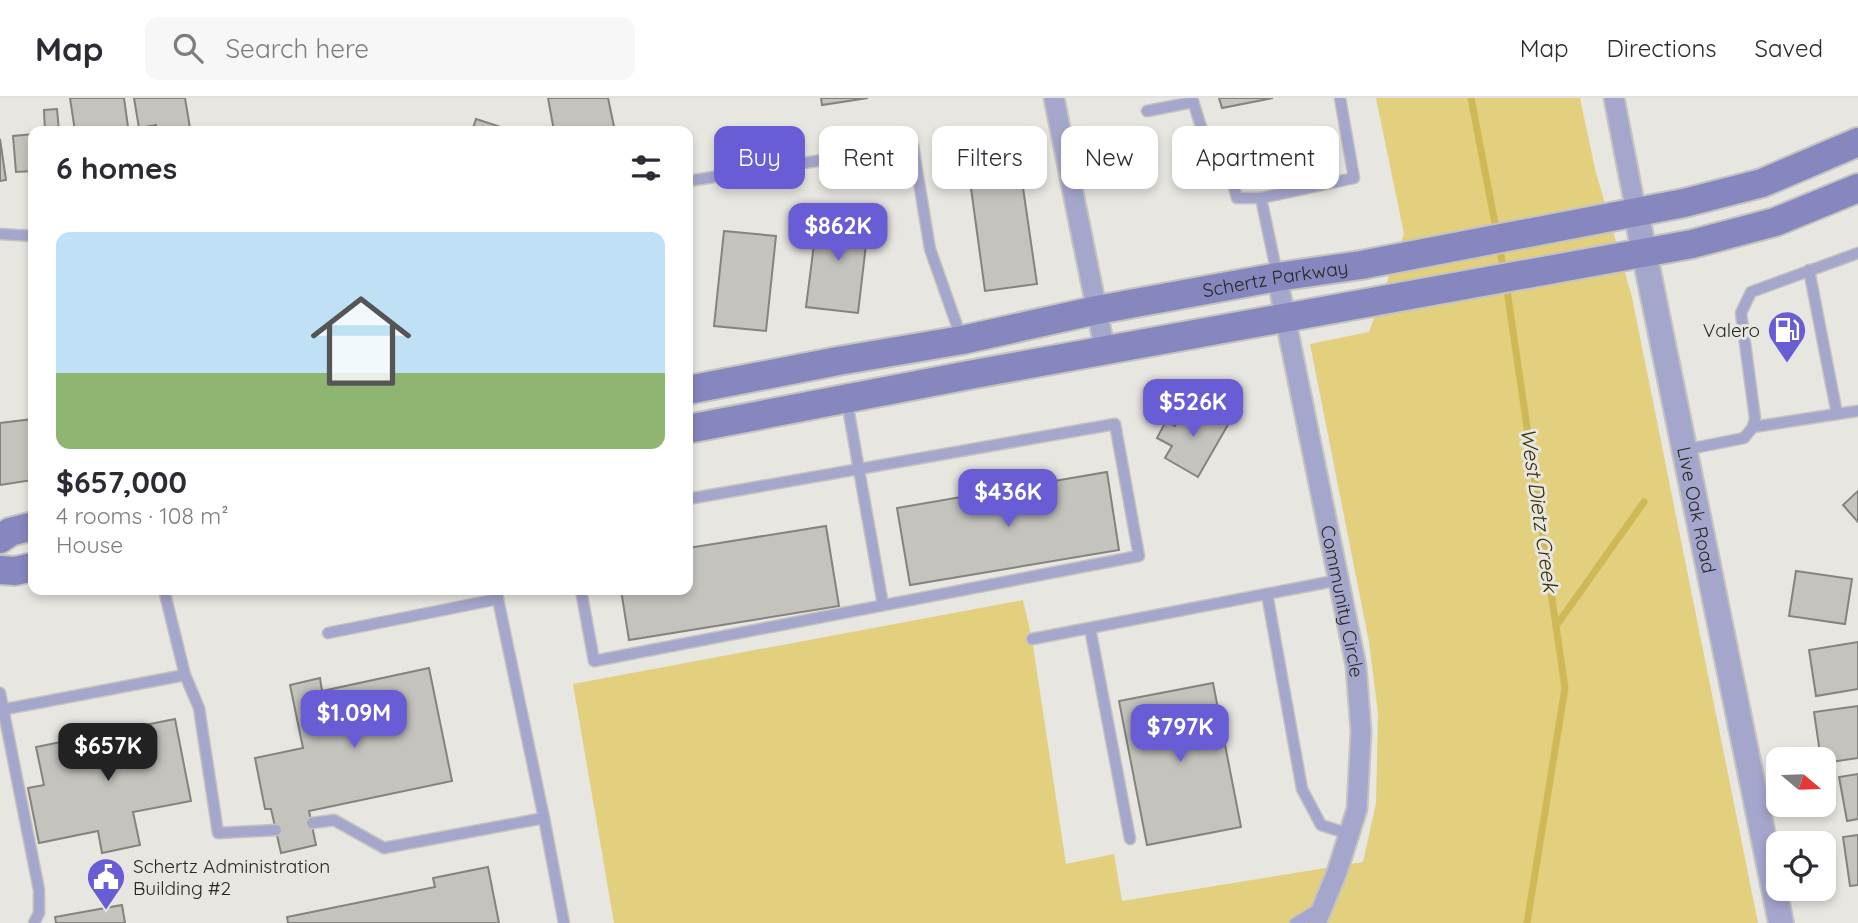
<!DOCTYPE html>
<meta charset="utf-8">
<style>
:root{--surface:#fff;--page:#f7f7f7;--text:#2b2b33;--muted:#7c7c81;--line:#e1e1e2;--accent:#695dd6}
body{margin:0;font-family:Quicksand,sans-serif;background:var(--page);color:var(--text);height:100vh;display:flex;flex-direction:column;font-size:26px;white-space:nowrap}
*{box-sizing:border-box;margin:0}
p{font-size:23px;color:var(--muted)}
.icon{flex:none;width:38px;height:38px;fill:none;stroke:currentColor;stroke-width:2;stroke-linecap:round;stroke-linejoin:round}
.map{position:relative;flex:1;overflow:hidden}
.sheet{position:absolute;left:28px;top:28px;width:665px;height:469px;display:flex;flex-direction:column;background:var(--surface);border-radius:14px;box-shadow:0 4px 10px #0003}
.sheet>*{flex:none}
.guide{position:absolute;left:714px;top:28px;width:665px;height:63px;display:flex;gap:14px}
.needle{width:46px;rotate:109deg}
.controls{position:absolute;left:1766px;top:649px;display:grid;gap:14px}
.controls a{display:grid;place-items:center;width:70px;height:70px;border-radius:14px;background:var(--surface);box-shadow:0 4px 10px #0003;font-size:35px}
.price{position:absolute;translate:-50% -60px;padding:0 16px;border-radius:14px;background:var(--accent);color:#fff;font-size:23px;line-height:46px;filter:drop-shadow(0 2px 4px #0008)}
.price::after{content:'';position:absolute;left:50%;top:42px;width:21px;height:16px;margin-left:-10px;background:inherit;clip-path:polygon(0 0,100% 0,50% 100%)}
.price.on{background:#222;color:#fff}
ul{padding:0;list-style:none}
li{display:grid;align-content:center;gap:14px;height:371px;padding:0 28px}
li+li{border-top:2px solid var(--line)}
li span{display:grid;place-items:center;height:217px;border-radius:14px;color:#555}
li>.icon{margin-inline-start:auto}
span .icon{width:126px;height:126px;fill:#fffc;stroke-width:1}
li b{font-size:30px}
h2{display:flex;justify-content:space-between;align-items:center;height:84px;padding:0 28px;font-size:30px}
.tag{padding:0 24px;border-radius:14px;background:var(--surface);box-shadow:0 4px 10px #0003;font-size:24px;line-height:63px}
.tag.on{background:var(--accent);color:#fff}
header{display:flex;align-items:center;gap:42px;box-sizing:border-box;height:98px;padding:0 35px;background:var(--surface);border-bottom:2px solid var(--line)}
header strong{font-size:33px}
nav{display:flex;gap:38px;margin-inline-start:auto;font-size:24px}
.search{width:490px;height:63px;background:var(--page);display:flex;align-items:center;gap:18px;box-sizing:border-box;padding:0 24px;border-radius:14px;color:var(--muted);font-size:26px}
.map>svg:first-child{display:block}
</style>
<header>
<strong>Map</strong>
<div class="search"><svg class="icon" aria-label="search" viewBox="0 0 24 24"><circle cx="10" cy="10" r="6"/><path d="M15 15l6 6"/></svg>Search here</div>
<nav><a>Map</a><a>Directions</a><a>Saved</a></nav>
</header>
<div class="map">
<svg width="1858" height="825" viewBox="0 0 1858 825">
<rect width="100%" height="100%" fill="#e7e6e1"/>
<!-- green -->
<path fill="#e2d07e" d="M1376,0H1580L1595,71L1632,199L1758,825H614L573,586L1023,502L1032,541L1066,766L1114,756L1122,803L1363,764L1376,705L1378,615L1369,544L1310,246L1369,234L1404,136Z"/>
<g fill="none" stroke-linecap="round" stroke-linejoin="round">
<!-- stream -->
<g stroke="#ceb956" stroke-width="7">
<path d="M1471,0L1497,136"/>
<path d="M1499,147L1504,174"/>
<path d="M1506,185L1565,590L1527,825"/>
<path d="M1556,528L1644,404"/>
</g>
</g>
<!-- building -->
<g fill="#c4c3be" stroke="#84837e" stroke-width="2">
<path d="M70,0H124L128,29L101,33H75Z"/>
<path d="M134,0H185L190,30L170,33H157L156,27L139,30Z"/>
<path d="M548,0H608L615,33H554Z"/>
<path d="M821,0H868L822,7Z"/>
<path d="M1219,0H1273L1222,10Z"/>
<path d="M57,11L59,33H45L44,12Z"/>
<path d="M476,21L513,33H472Z"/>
<path d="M33,36V73L16,74L13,38Z"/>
<path d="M0,41L6,82L0,83Z"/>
<path d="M1022,83L1037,186L985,193L971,90Z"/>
<path d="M818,115L869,121L858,215L806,209Z"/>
<path d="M724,133L776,138L766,233L714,228Z"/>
<path d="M1187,307L1206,319L1209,314L1229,325L1198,379L1165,360L1172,348L1157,340L1166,323L1175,328Z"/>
<path d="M33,321V382L0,387V325Z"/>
<path d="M1107,374L1119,452L910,487L897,410Z"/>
<path d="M1858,393V424L1843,407Z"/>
<path d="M826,428L839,508L629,542L621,492H688V450Z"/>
<path d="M1796,473L1852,481L1845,526L1789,518Z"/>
<path d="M1858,544V591L1816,598L1809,552Z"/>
<path d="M429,570L452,683L309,713L316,747L281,755L271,711H265L255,660L303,650L290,587L320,580L322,593Z"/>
<path d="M1213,585L1241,729L1147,747L1119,603Z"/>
<path d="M1858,608V660L1824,665V662H1821L1814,614Z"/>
<path d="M175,621L191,703L133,714L140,747L102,755L98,733L39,745L28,690L44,687L36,649Z"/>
<path d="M1858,676V721L1847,723L1839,679Z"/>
<path d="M1858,737V787L1850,788L1843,739Z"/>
<path d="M488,769L499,825H288L287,819L435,789L433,780Z"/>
<path d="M122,807L125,825H56L55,819Z"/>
</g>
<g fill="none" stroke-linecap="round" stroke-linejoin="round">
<!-- service casing -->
<g stroke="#c4c3bf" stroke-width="13">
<g id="service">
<path d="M1192,0L1203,35L1224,50L1237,100H1261L1354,80L1340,0"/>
<path d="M1147,13L1193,4"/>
<path d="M688,83L913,48L930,151L961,239"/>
<path d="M1261,100L1277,176"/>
<path d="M0,136L33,138"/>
<path d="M1809,172L1837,316L1858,313"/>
<path d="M847,304L883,507"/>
<path d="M1753,329L1837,316"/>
<path d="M1684,352L1744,340L1753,329L1755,320L1741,215L1751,194L1858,155"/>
<path d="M164,492L185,577L199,610L218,735L276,732"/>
<path d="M581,492L594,563L1139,458L1115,326L688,401"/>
<path d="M1267,496L1302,691L1321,727L1349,736"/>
<path d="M1090,530L1130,741"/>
<path d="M328,535L498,501"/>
<path d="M1032,541L1339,482"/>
<path d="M0,595L39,792V815L34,825"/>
<path d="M0,612L185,577"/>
<path d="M544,720L564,825"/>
<path d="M312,725L334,722L384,750L544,720L496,492"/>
<path d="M1295,825L1320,810"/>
</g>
</g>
<!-- minor casing -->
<g stroke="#c4c3bf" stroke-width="23">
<g id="minor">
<path d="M1054,0L1105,253"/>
<path d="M1614,0L1636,114"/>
<path id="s1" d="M1277,179L1356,568L1361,633L1357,711L1337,774L1316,825"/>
</g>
</g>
<!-- tertiary casing -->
<g stroke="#c4c3bf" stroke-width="28">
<g id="tertiary">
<path id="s2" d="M1636,114L1781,825"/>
</g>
</g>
<!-- secondary casing -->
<g stroke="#c4c3bf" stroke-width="32">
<g id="secondary">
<path id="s3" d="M688,292L838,263L962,242L1097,212L1277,179L1361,167L1684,105L1762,85L1858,44"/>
<path d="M688,331L969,277L1692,146L1775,124L1858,90"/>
<path d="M0,441L10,434L33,428"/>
<path d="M0,472L15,473L33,469"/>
</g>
</g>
<!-- service -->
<use href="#service" stroke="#a5a6cc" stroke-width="10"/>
<!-- minor -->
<use href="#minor" stroke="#a5a6cc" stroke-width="19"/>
<!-- tertiary -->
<use href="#tertiary" stroke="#a5a6cc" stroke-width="24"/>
<!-- secondary -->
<use href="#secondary" stroke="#8687be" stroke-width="28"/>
</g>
<!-- icons -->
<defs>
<g id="fuel-pin" transform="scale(2.0125)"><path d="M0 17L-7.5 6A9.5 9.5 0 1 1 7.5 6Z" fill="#695dd6" stroke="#e7e6e1"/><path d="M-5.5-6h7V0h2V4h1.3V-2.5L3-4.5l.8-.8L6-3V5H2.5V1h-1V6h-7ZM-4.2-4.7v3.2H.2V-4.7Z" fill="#fff"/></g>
<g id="civic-pin" transform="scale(2.0125)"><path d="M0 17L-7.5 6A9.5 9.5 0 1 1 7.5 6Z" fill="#695dd6" stroke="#e7e6e1"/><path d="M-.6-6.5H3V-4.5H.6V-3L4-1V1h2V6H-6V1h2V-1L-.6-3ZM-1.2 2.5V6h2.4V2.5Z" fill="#fff"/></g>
</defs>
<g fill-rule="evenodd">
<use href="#fuel-pin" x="1787" y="232"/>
<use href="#civic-pin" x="106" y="779"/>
</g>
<g text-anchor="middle" stroke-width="6" stroke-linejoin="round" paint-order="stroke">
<!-- street labels -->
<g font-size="19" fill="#262624" stroke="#e7e6e1">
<text dy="7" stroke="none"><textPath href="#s3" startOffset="598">Schertz Parkway</textPath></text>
<text dy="7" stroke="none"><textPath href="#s2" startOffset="304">Live Oak Road</textPath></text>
<text dy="7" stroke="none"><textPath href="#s1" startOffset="331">Community Circle</textPath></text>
</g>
<!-- poi labels -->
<g font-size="19" fill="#262624" stroke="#e7e6e1" text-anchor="end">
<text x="1760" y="239">Valero</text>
<text x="133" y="775" text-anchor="start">Schertz Administration<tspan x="133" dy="22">Building #2</tspan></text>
</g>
<!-- water labels -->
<g font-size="21" font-style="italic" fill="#393003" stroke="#e7e6e1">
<text transform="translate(1539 412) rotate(82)" y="7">West Dietz Creek</text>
</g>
</g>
</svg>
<div class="controls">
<a><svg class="needle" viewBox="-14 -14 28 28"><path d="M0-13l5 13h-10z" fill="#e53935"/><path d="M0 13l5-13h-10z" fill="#7c7c81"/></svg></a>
<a><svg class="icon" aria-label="locate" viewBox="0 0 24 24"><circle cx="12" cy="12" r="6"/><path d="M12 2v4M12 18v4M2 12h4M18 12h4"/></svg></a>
</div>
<b class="price" style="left:838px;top:165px">$862K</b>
<b class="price" style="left:1193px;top:341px">$526K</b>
<b class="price" style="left:1008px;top:431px">$436K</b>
<b class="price" style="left:354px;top:652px">$1.09M</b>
<b class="price" style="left:1180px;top:666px">$797K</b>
<b class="price on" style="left:108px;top:685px">$657K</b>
<div class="guide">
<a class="tag on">Buy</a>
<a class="tag">Rent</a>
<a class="tag">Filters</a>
<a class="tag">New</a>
<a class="tag">Apartment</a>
</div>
<section class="sheet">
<h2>6 homes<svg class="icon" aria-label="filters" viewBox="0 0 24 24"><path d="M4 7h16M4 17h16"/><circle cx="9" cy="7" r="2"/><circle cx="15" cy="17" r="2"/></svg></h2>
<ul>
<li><span style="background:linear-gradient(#bfe0f5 65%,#8fb573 0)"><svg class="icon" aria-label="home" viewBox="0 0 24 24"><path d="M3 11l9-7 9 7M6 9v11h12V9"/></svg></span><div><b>$657,000</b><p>4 rooms · 108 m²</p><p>House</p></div></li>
</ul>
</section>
</div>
